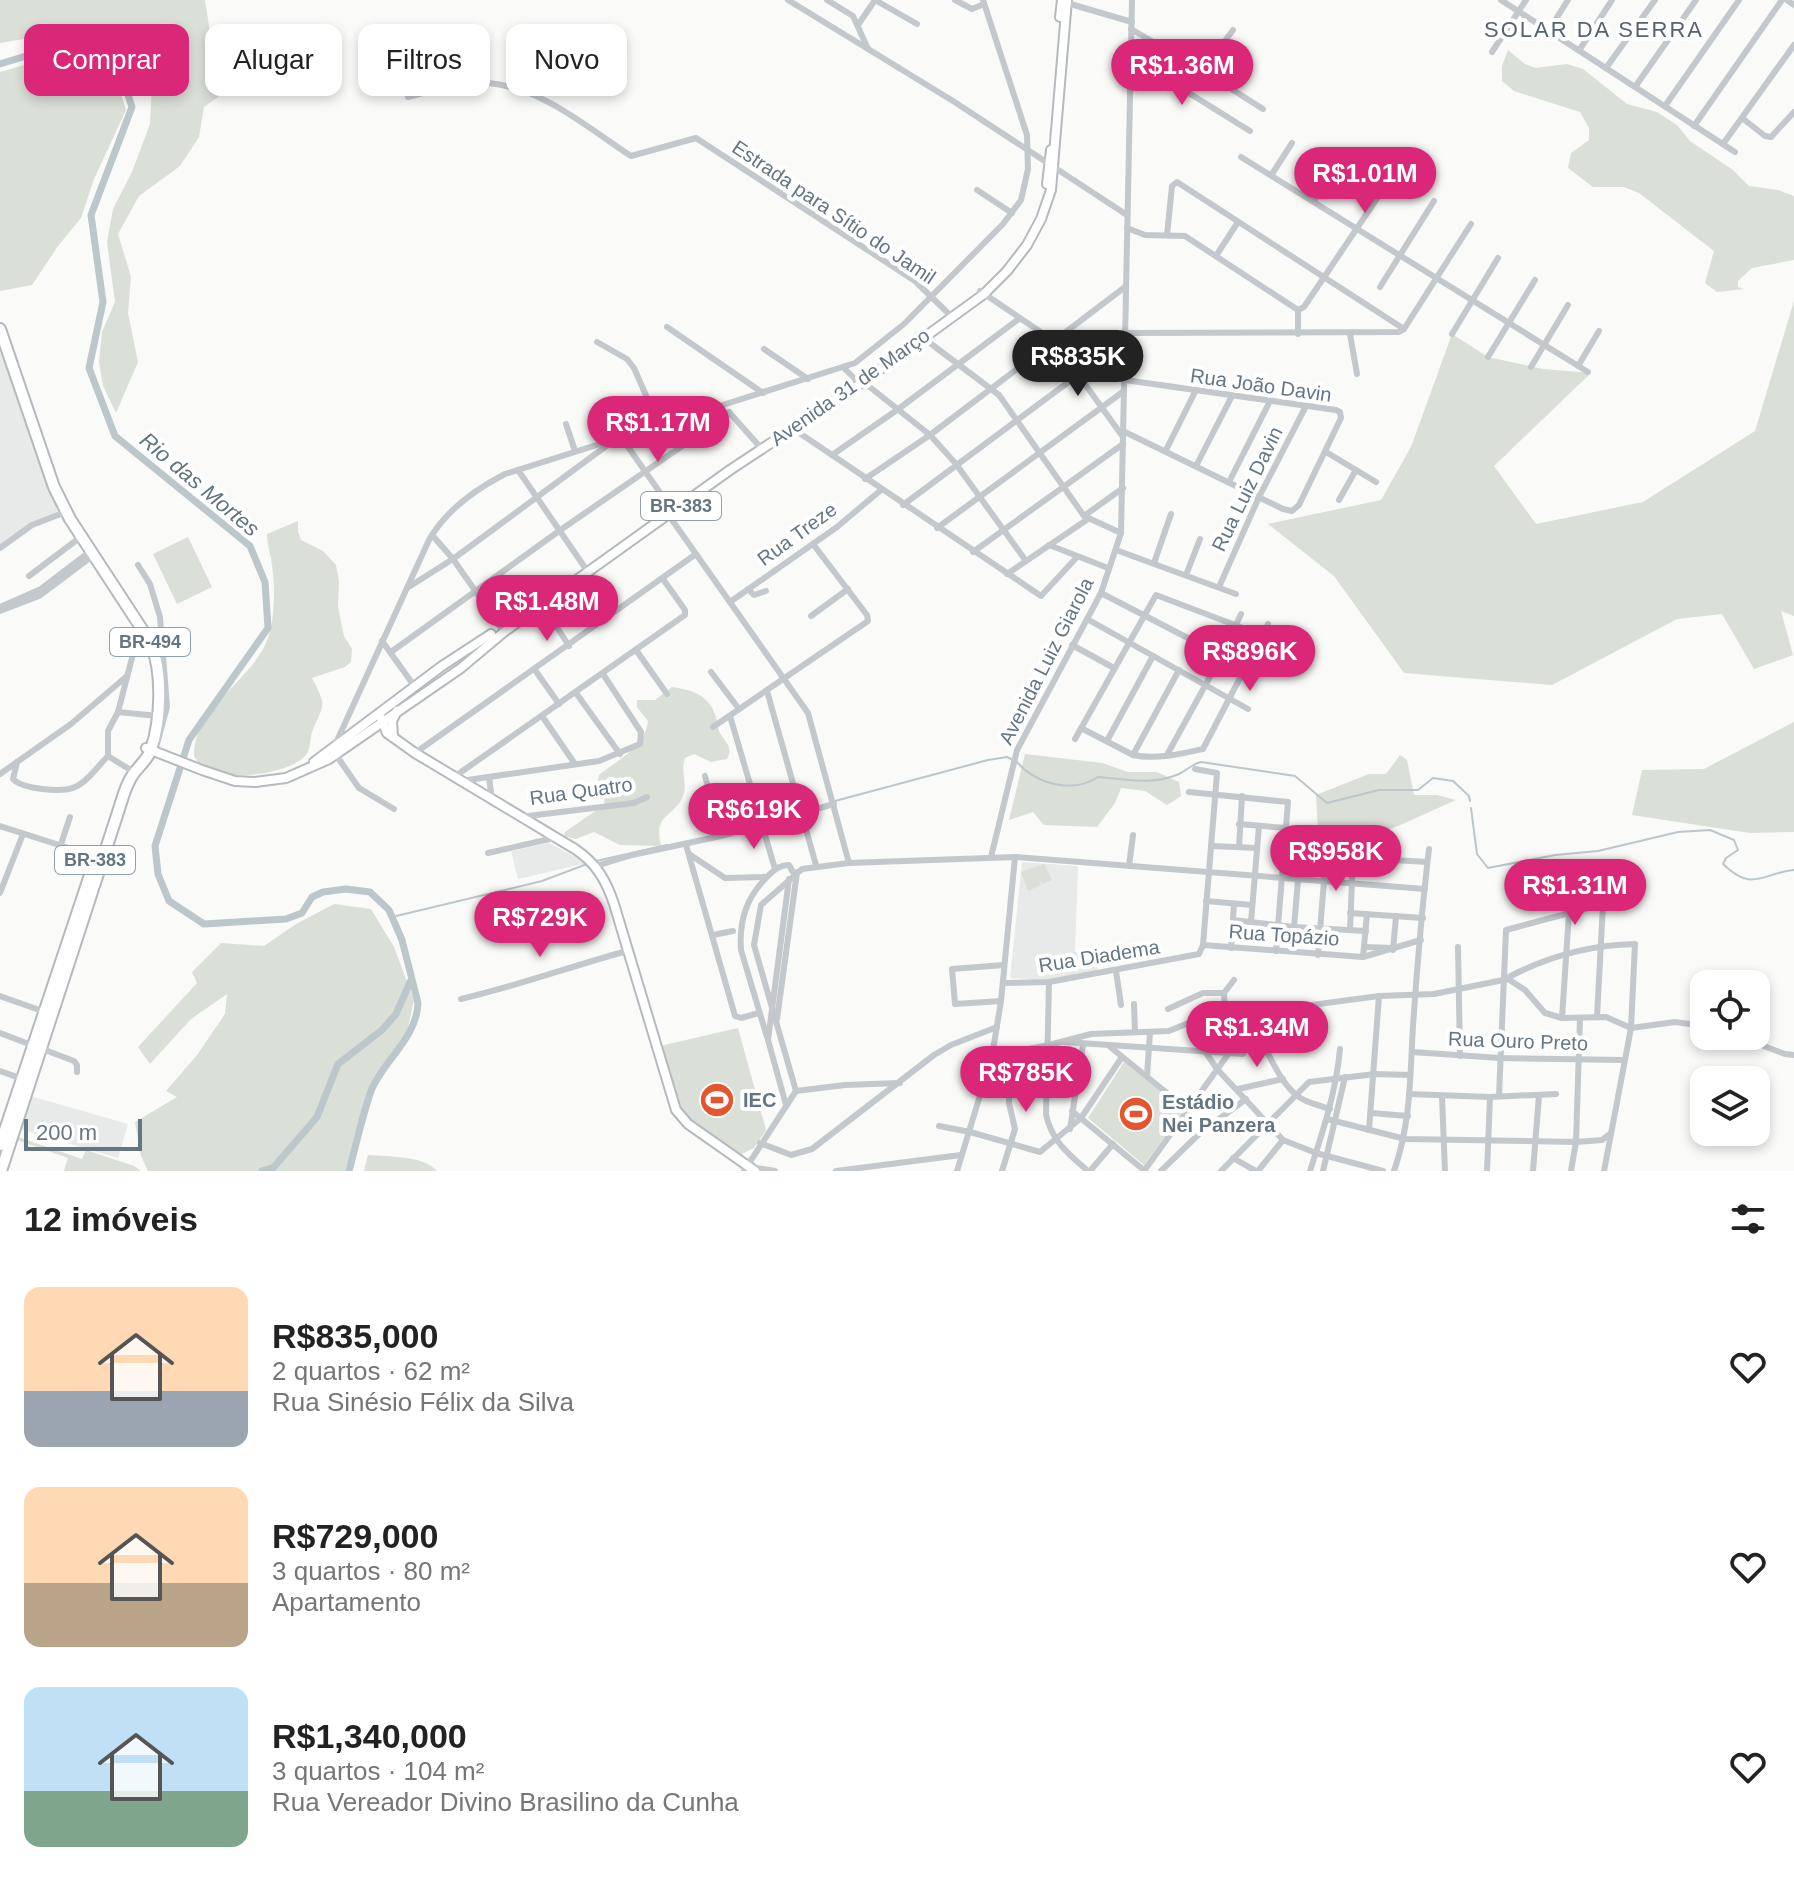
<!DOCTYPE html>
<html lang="pt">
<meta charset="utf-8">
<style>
:root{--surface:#fff;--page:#f6f6f6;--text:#222;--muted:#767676;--accent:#db2777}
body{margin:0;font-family:Helvetica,sans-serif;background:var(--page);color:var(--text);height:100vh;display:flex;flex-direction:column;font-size:30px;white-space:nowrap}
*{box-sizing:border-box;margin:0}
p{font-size:26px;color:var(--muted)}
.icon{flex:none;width:44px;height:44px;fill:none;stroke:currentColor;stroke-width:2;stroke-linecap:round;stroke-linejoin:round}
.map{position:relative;height:1171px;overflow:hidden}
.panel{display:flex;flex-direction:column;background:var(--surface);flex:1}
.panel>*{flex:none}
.top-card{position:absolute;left:24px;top:24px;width:800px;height:72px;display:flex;gap:16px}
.buttons{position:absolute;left:1690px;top:970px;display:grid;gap:16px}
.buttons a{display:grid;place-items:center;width:80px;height:80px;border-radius:16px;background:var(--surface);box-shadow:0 4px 12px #0003;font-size:40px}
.scale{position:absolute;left:24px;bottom:20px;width:118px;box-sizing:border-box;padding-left:8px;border:4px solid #657683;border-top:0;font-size:22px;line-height:28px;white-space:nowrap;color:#657683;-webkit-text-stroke:6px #fff;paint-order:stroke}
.price{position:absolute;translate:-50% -68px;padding:0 18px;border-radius:28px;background:var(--accent);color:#fff;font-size:26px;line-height:52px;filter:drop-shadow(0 2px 4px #0008)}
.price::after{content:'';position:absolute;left:50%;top:48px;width:24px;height:18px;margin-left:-12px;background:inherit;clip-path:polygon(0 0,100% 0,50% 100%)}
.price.selected{background:#222;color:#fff}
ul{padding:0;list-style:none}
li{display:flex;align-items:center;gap:24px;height:200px;padding:0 24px}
li span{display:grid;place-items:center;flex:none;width:224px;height:160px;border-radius:16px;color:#555}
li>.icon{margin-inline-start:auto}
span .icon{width:96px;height:96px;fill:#fffc;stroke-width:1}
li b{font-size:34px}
h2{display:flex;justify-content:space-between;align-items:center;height:96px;padding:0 24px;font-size:34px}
.tag{padding:0 28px;border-radius:16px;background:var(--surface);box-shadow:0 4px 12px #0003;font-size:28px;line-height:72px}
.tag.selected{background:var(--accent);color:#fff}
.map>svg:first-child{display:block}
</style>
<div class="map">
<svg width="1794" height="1171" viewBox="0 0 1794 1171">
<rect width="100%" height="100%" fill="#fafaf8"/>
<!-- built -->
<g fill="#e8e9e9">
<path d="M0,340L62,513L53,515L0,546Z"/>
<path d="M1288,831L1326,835L1323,877L1285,875Z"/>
<path d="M549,843L587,863L518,879L511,851Z"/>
<path d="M1022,862L1078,866L1075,952L1103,956L1102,964H1097L1098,973L1048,980L1010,978Z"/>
<path d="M27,1095L128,1124L118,1158L16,1128Z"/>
</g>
<!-- green -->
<g fill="#dadfd7">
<path d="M0,0H205L211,39L242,75L229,89L204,107L199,137L180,166L139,196L118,234L131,277L128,313L138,362L116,413L103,386L99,362L102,332L115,302L107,242L113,209L132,172L150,124L152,81L109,42L66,32L0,43Z"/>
<path d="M1508,50L1525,64L1535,68L1567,64L1583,69L1627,104L1657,112L1677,125L1690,141L1733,170L1749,186L1778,190L1794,196V260L1752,268L1738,281V287L1744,289L1717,292L1705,283L1714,251L1639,193L1624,187H1593L1568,168L1571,153L1589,140V128L1580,112L1514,91L1502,81V66Z"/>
<path d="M81,56L114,73L126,110L94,179L81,218L58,246L32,285L0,291V72L52,57Z"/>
<path d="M1794,301V616L1781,611L1793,655L1754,669L1722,614L1677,619L1552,685L1404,673L1334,576L1268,524L1381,500L1411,447L1452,334L1488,357L1543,369L1591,373L1494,466L1536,524L1643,502L1755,431Z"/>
<path d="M298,521V532L301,540L323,551L336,565L339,581L338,607L344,636L352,649L351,662L345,667L312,678C325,704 326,702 313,729C309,739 312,751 303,758C283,776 208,786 194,756C193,707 253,681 268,638C276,614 275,582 271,558C269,550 267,542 267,534Z"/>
<path d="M188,537L212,587L177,604L153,554Z"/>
<path d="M672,687C690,690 706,693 714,712C717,718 717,725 719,731C724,742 734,746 727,759L711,762L694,754L685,758C680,771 688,784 683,796C674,819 653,811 661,846L620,845L594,832L576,839L564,836L565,832L604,805C607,795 595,788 599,775C617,760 645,748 648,721L637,707V700H655Z"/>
<path d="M1794,722V832L1750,833L1632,815L1642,770L1704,769Z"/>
<path d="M1025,754L1102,763L1128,772H1157L1179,782L1181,796L1167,805L1145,791L1121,788L1115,803L1097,827L1044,825L1033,812L1009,820Z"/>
<path d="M1400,755L1407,760L1414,795H1437L1456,800L1398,826L1349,844L1318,829L1316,795L1369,774H1386Z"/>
<path d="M1044,864L1052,880L1042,884L1039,879L1041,885L1028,891L1021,872Z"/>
<path d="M334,904L371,909L394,947L414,1000L406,1037L372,1088L349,1171H148L141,1156L135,1122L177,1097L166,1091L197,1055L225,1014L227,994L191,1019L150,1064L138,1047L197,983L192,972L221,943L264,946L296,924Z"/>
<path d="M738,1028L766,1130L754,1148L740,1155L699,1129L680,1110L660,1046Z"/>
<path d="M1124,1062L1184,1110L1144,1165L1088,1118Z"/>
<path d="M18,1137L82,1159L86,1150L134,1166L141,1171H64L68,1158L17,1140Z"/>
<path d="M368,1155C388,1157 423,1155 437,1171H364Z"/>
</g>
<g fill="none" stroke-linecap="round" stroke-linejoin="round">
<!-- stream -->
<g stroke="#bbc7cb" stroke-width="2">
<path d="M1016,761C1035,784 1072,794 1098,777C1127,779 1151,786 1179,774C1187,770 1192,764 1201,762L1295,776L1327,803L1379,790H1418L1433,778L1453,781L1469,796L1470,801"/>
<path d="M835,801L988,760L1007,757L1011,759"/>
<path d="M1471,808L1477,854L1488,868L1555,855L1598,851L1678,832L1710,830L1734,840L1738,850L1726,858L1723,864C1753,893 1762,873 1794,870"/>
<path d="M596,861L667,845"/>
<path d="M392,917L542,881L587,864"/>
</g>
<!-- river -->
<g stroke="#bbc7cb" stroke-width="7">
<path d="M0,64L69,43L119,67L132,107L91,215L103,302L89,368L115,436L250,546L265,582L268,628L189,740L155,846L158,874L169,901L204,924L286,919L302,913L312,897L323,892L346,889L370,892L389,910L402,940L418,1003C417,1038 383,1061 371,1091C362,1117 356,1145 349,1171"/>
<path d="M262,1171L273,1168L317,1117L338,1064L382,1030L396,1014L411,980"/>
</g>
<!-- major casing -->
<g stroke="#b5babe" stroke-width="12">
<g id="major">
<path d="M1060,17L1062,0"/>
<path d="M1047,184L1051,150"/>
<path d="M381,718L387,733L415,753L575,849C596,863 606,880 614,904L676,1110L688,1124L755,1171"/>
<path d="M393,737L392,721L397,711"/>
<path d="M146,748L202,770L235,781L255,782L286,778L329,759L461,668L504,632L730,470L860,384L984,294L1007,271L1027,245L1041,219L1051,190L1067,0"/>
<path d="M314,762L442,666L491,634"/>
</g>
</g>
<!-- highway casing -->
<g stroke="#b4b9bd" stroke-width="14">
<g id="highway">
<path d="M0,329L54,487L70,519L151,643C163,674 161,719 151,750C148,759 137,768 132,776C126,785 123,796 120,806L1,1171"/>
<path d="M0,1145L93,866"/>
</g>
</g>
<!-- minor -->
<g stroke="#c3c8cc" stroke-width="6">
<path d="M788,0L953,101L1127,215"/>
<path d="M827,0L853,16L868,49"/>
<path d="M875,0L917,24"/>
<path d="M955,0L972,9L984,4"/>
<path d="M1501,0L1735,152"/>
<path d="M1787,0L1794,5"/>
<path d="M1067,3L1132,22"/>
<path d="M858,25L875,0"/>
<path d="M1131,29L1203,71L1233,30"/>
<path d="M1549,30L1568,0"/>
<path d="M1580,49L1612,0"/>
<path d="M1492,52L1526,0"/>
<path d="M1131,57L1250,131"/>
<path d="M1606,68L1655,0"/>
<path d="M1203,71L1263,109"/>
<path d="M1635,87L1696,0"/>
<path d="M408,97C433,91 462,81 488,83C541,87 588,128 631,156L696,138L915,281L952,317"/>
<path d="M1665,106L1739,0"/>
<path d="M1742,118L1765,136L1771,137L1794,112"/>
<path d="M1694,126L1782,0"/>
<path d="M1723,144L1794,45"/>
<path d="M1241,157L1588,372"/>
<path d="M1272,174L1292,143"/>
<path d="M977,190L1012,213"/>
<path d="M1314,201L1334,169"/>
<path d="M1127,228L1145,235L1185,236L1298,310V334"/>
<path d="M1167,235L1172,186L1177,182L1404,329"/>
<path d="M1216,256L1238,222"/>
<path d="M1380,287L1434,201"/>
<path d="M980,291L1054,341L1123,437"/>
<path d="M1298,310L1304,307L1380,194"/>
<path d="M667,327L763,393"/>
<path d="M1125,333L1399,332L1404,329L1471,224"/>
<path d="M918,334L999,395L1084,516L1121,533"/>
<path d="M1350,334L1357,374"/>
<path d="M1452,334L1498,258"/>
<path d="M597,342L627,359L634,368L659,425"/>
<path d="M764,349L808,379"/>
<path d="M1488,357L1535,280"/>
<path d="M1578,366L1599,331"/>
<path d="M843,367L860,384H866L930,435L956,464L1026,561"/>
<path d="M1531,367L1568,305"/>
<path d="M729,412L761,448"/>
<path d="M566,424L575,451"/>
<path d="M789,426L1041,596L1077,557"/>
<path d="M1125,432L1283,509L1292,511L1299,505L1341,418L1340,412L1336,410L1125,380"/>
<path d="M621,437L673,511"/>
<path d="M1166,450L1195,392"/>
<path d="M1326,452L1376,482"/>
<path d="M832,455L897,410L1020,318"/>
<path d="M1196,466L1232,396"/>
<path d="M518,470L588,572"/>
<path d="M865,479L930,435L1125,287"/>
<path d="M1229,482L1270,401"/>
<path d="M1339,500L1356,470"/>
<path d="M903,505L1125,340"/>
<path d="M665,510L808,713L849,863"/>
<path d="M1084,516L1123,488"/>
<path d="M937,528L1124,391"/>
<path d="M432,535L453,559L504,632"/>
<path d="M1049,545L1108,568"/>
<path d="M0,548L32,525L66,512"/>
<path d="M1116,550L1236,594"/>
<path d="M973,552L1123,444"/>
<path d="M1154,563L1171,514"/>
<path d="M138,565L150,584L160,617L167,707L158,740"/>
<path d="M1007,574L1088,519"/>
<path d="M1186,575L1200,539"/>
<path d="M29,576L82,536"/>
<path d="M1219,587L1259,497L1306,406"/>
<path d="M407,588L453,559L613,441"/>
<path d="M748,589L754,595L766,591"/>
<path d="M1101,593L1184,636L1223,653"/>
<path d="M730,602L837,527L881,490"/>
<path d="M542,604L569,646"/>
<path d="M0,607L41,589L92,550"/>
<path d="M0,611L39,596L95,554"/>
<path d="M811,616L848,589"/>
<path d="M1087,619L1248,709"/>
<path d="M382,641L415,687"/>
<path d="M1072,645L1114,668"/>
<path d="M636,650L667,694"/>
<path d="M391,652L559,531L730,413"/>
<path d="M535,670L559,704"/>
<path d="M711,672L739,709"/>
<path d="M767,691L816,865"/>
<path d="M576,693L620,754"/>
<path d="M118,712L158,716"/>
<path d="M542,716L575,764"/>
<path d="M730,716L775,869"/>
<path d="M713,727L868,621L867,615L813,544"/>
<path d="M1081,728L1133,755C1155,760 1181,754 1203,749L1268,624"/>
<path d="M1075,739L1156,595L1264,636"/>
<path d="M1107,741L1153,656"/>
<path d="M335,745L429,540C446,510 474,490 505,474L855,363L904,324L1003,224L1021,200L1028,169L1027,135L983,0"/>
<path d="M415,753L696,554"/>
<path d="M336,755L359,788L394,809"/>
<path d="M1133,755L1179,670"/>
<path d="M1167,755L1223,653L1241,614"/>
<path d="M108,756L129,769"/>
<path d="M17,762L13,779C22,789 62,793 75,787C87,782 98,766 108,756V731L118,712L133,654L139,648L151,643"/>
<path d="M0,774L71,724L127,676"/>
<path d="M705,776L721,836"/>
<path d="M454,777L685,615V610L663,579"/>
<path d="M489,777L492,800"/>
<path d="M461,781L599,761L640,744L641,732L603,674"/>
<path d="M1189,792L1288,802L1276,951"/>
<path d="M520,817L634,803L647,797"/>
<path d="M1239,824L1286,828"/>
<path d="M0,826L103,859"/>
<path d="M686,845L735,1016L741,1018L759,1013"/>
<path d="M1212,846L1257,848"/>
<path d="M60,847L70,817"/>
<path d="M1239,847L1242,796"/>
<path d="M488,853L554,838"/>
<path d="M689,854L725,878L766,877"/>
<path d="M991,857L1017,750L1101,593L1121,533L1132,0"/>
<path d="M596,866L632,855L721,836L834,804"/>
<path d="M1129,866L1133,835"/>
<path d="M0,893L23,834"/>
<path d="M1206,901L1252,905"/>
<path d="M1350,913L1423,918"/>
<path d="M1233,920L1294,927L1366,931"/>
<path d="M1251,922L1259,826"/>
<path d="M1294,927L1298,880"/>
<path d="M1350,930L1353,857"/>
<path d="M713,935L733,931"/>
<path d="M1203,945L1363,957L1421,940"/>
<path d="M1364,947L1393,948"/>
<path d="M1458,947L1460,1056"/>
<path d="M1231,948L1234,904"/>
<path d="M1393,950L1396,916"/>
<path d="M1318,955L1326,856L1427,862"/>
<path d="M1363,957L1367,914"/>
<path d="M1116,971L1121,1005"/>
<path d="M1507,978C1548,956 1589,945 1635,944L1631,1028L1604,1171"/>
<path d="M1049,982L1046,1114C1051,1140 1068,1154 1088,1171"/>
<path d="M1003,983L1049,982L1199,954L1203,945L1217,773L1195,769"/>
<path d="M1224,993L1234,980"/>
<path d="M0,996L45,1012"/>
<path d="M461,999C517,986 572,966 627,951"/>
<path d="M1001,1001L955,1004L952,969L1004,965"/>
<path d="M1134,1004L1135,1032"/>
<path d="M1168,1009L1203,993H1224L1225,1016"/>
<path d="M1203,1017L1204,1050L1217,1069L1283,1140L1316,1153L1383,1171"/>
<path d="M1597,1017L1603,904"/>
<path d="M1562,1018L1569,913"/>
<path d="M777,1019L797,872"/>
<path d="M1249,1024C1268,1045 1274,1075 1295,1094C1303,1102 1319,1105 1330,1109"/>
<path d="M1631,1028L1675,1022L1704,1026"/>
<path d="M0,1033L74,1061L77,1065V1072"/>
<path d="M1737,1036L1785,1054L1794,1055"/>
<path d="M767,1037L741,950C739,921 746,898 767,877C774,870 779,865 789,865L794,874"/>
<path d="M1065,1042L1243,1054L1251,1013"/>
<path d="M1109,1046L1188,1110"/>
<path d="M1412,1052L1500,1058L1624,1060"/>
<path d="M992,1056L1049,1045L1091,1034L1169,1031L1203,1017L1251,1013L1379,996L1434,994L1508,979L1525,990L1545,1013L1562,1018L1606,1017L1631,1028"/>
<path d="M0,1071L23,1079"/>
<path d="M1147,1076L1150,1032"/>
<path d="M1238,1089L1283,1079"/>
<path d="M796,1091L754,945L761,905L802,869L849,863L1015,857L1425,889"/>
<path d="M796,1091L845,1085L900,1083"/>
<path d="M1409,1094L1490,1097L1556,1094"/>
<path d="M1499,1096L1506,930L1603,904L1605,890L1635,891"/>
<path d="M1442,1097L1445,1171"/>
<path d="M786,1105L768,1040L789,879"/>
<path d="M1072,1111L1145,1171"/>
<path d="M1371,1113L1408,1116"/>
<path d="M1327,1119L1405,1139L1576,1142L1602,1140L1610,1134"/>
<path d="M939,1126L970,1132L1040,1152L1081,1118L1122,1057"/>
<path d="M1070,1129L1083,1045"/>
<path d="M1369,1130L1379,996"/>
<path d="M760,1143L791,1155L812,1149L934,1055L951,1045L997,1027"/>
<path d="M1233,1158L1256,1171"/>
<path d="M751,1167L775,1171"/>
<path d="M744,1171L796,1091"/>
<path d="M836,1171L961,1155"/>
<path d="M957,1171L992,1056L1001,1001L1015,857"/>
<path d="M1002,1171L1015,1129L1009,1103L1010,1078"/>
<path d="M1090,1171L1113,1144"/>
<path d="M1144,1171L1229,1053"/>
<path d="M1161,1171L1200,1133L1246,1099"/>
<path d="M1221,1171L1309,1082L1375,1074L1410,1075"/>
<path d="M1258,1171L1283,1140"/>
<path d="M1310,1171C1323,1131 1336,1092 1340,1049"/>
<path d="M1323,1171L1345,1077"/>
<path d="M1394,1171C1411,1123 1410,1076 1413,1026C1417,968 1422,908 1429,849"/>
<path d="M1487,1171L1490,1097"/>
<path d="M1533,1171L1539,1095"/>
<path d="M1571,1171L1576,1142L1580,1018"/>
</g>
<!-- major -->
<use href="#major" stroke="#fff" stroke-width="8"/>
<!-- highway -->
<use href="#highway" stroke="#fff" stroke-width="10"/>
</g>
<!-- icons -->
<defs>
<g id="stadium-disc" transform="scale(1.8)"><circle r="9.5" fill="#e4572e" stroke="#fff"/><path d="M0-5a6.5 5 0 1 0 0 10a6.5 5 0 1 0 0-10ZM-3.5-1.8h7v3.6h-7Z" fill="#fff"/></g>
</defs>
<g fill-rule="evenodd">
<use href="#stadium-disc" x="717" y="1100"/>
<use href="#stadium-disc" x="1136" y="1114"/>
</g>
<g text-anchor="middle" stroke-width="8" stroke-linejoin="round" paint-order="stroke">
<!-- shield labels -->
<g fill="#fff" stroke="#939fa8" stroke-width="2">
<rect x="641" y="492" width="80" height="28" rx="6"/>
<rect x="110" y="628" width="80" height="28" rx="6"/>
<rect x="55" y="846" width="80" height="28" rx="6"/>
</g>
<g font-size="18" font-weight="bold" fill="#657683">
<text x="681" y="512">BR-383</text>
<text x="150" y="648">BR-494</text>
<text x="95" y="866">BR-383</text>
</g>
<!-- street labels -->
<g font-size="20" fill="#657683" stroke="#fff">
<text transform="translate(834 212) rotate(34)" y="7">Estrada para Sítio do Jamil</text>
<text transform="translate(1261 385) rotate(8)" y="7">Rua João Davin</text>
<text transform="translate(850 387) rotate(-35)" y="7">Avenida 31 de Março</text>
<text transform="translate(1247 489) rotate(-64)" y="7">Rua Luiz Davin</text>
<text transform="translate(797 534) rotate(-36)" y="7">Rua Treze</text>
<text transform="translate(1046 661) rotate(-63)" y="7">Avenida Luiz Giarola</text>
<text transform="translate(581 791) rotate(-8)" y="7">Rua Quatro</text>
<text transform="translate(1284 935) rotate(4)" y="7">Rua Topázio</text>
<text transform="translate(1099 956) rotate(-9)" y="7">Rua Diadema</text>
<text transform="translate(1518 1041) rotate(2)" y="7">Rua Ouro Preto</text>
</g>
<!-- poi labels -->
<g font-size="20" font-weight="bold" fill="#657683" stroke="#fff" text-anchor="start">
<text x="743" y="1107">IEC</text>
<text x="1162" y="1109">Estádio<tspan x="1162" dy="23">Nei Panzera</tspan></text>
</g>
<!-- neighbourhood labels -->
<g font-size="22" letter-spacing="2" fill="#57646e" stroke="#fff">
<text x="1594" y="37">SOLAR DA SERRA</text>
</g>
<!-- water labels -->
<g font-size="22" font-style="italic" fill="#60757c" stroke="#fff">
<text transform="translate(200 484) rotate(40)" y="8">Rio das Mortes</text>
</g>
</g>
</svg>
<div class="buttons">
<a><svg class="icon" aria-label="locate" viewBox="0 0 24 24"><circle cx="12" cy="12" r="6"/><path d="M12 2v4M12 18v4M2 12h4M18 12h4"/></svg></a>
<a><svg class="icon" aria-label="layers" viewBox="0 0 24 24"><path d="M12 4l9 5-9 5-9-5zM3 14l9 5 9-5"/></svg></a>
</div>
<div class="scale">200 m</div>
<b class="price" style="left:1182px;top:107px">R$1.36M</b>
<b class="price" style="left:1365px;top:215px">R$1.01M</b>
<b class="price selected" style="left:1078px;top:398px">R$835K</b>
<b class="price" style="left:658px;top:464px">R$1.17M</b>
<b class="price" style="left:547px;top:643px">R$1.48M</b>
<b class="price" style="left:1250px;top:693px">R$896K</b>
<b class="price" style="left:754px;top:851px">R$619K</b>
<b class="price" style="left:1336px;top:893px">R$958K</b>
<b class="price" style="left:1575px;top:927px">R$1.31M</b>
<b class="price" style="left:540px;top:959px">R$729K</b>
<b class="price" style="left:1257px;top:1069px">R$1.34M</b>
<b class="price" style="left:1026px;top:1114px">R$785K</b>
<div class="top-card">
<a class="tag selected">Comprar</a>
<a class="tag">Alugar</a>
<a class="tag">Filtros</a>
<a class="tag">Novo</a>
</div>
</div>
<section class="panel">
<h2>12 imóveis<svg class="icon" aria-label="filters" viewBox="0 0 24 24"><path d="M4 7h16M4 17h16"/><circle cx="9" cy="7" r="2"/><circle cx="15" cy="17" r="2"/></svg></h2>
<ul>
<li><span style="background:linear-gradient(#ffd9b3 65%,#9aa5b1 0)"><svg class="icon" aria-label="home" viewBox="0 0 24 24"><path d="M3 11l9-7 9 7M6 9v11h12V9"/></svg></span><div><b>R$835,000</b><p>2 quartos · 62 m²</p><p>Rua Sinésio Félix da Silva</p></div><svg class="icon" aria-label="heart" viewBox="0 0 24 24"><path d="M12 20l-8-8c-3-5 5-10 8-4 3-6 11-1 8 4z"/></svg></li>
<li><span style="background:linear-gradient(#ffd9b3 60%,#b9a48a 0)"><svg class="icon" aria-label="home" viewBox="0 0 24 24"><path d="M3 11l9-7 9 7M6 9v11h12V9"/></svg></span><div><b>R$729,000</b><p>3 quartos · 80 m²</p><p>Apartamento</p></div><svg class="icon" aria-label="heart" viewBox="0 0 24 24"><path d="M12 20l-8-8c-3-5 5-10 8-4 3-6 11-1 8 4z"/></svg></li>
<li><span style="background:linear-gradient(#bfe0f5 65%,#7fa58c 0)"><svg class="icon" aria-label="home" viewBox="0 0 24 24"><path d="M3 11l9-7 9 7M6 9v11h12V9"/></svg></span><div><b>R$1,340,000</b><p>3 quartos · 104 m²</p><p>Rua Vereador Divino Brasilino da Cunha</p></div><svg class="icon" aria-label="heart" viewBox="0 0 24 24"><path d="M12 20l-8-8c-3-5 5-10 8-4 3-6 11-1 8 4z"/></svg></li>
</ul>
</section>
